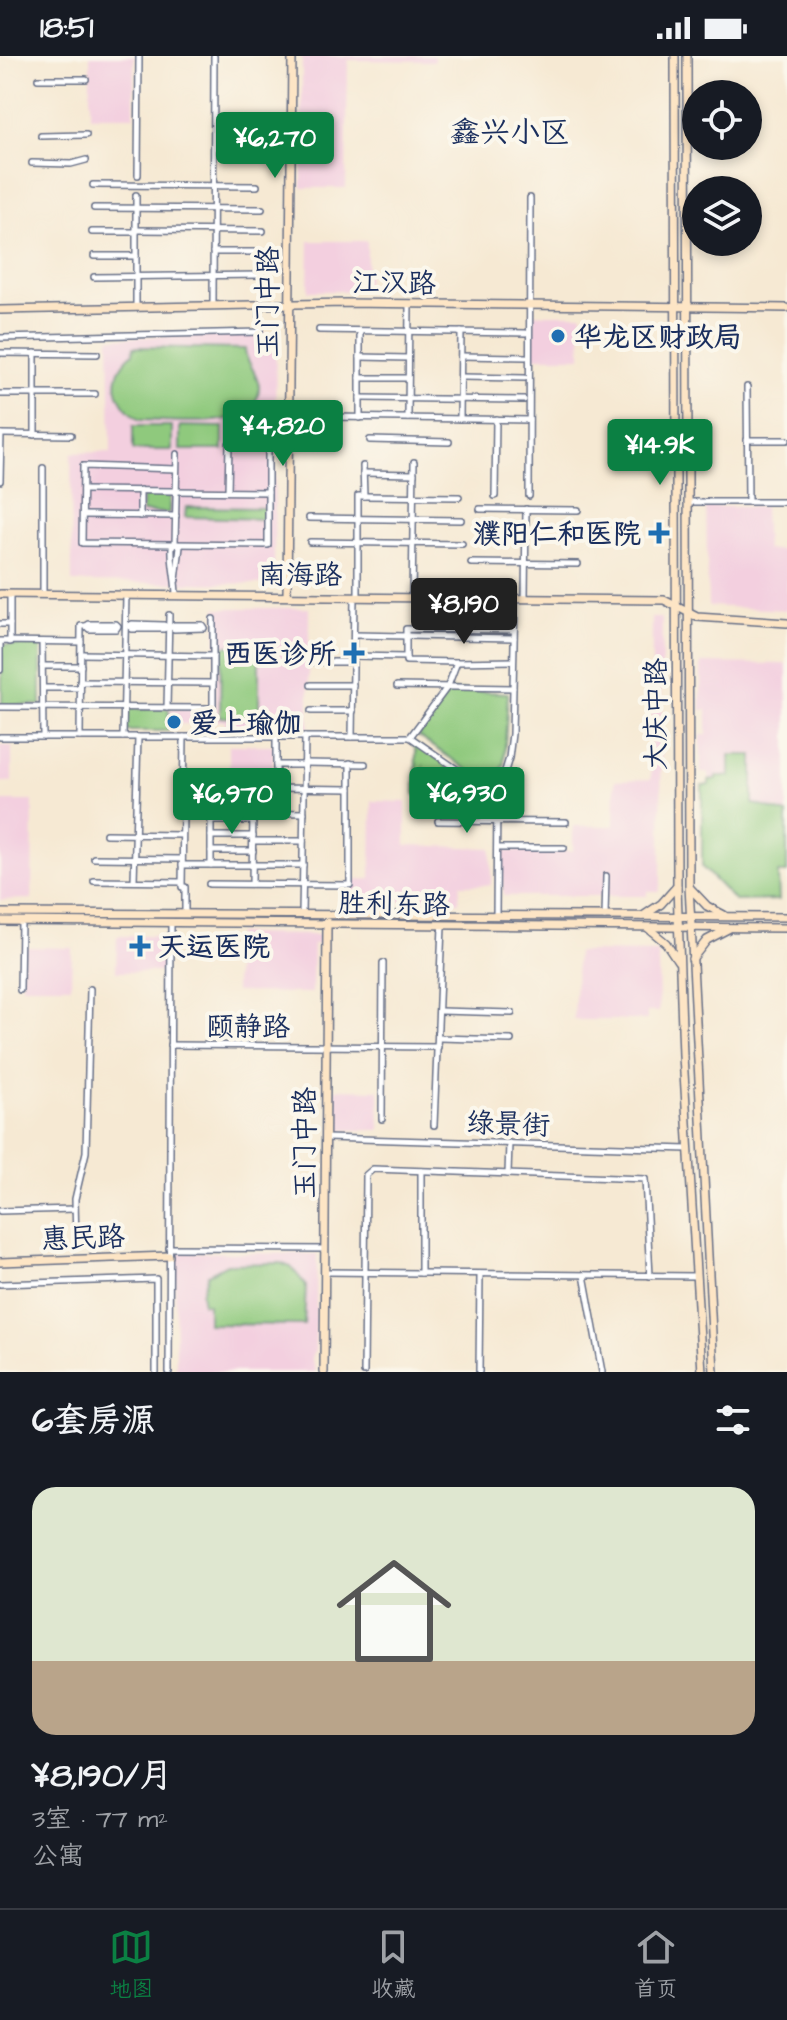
<!DOCTYPE html>
<html lang="zh">
<meta charset="utf-8">
<style>
:root{--surface:#171b24;--page:#20242c;--text:#f1f3f6;--muted:#9ea1a6;--line:#363941;--accent:#0b8043}
body{margin:0;font-family:"Architects Daughter","LXGW WenKai TC",sans-serif;background:var(--page);color:var(--text);height:100vh;display:flex;flex-direction:column;font-size:30px;white-space:nowrap}
*{box-sizing:border-box;margin:0}
p{font-size:26px;color:var(--muted)}
.icon{flex:none;width:44px;height:44px;fill:none;stroke:currentColor;stroke-width:2;stroke-linecap:round;stroke-linejoin:round}
.map{position:relative;height:1316px;overflow:hidden}
.sheet{display:flex;flex-direction:column;background:var(--surface);flex:1}
.sheet>*{flex:none}
.controls{position:absolute;left:682px;top:24px;display:grid;gap:16px}
.controls a{display:grid;place-items:center;width:80px;height:80px;border-radius:50%;background:var(--surface);box-shadow:0 4px 12px #0003;font-size:40px}
.price{position:absolute;translate:-50% -68px;padding:0 18px;border-radius:8px;background:var(--accent);color:#fff;font-size:26px;line-height:52px;filter:drop-shadow(0 2px 4px #0008)}
.price::after{content:'';position:absolute;left:50%;top:48px;width:24px;height:18px;margin-left:-12px;background:inherit;clip-path:polygon(0 0,100% 0,50% 100%)}
.price.selected{background:#222;color:#fff}
ul{padding:0;list-style:none}
li{display:grid;align-content:center;gap:16px;height:424px;padding:0 32px}
li+li{border-top:2px solid var(--line)}
li span{display:grid;place-items:center;height:248px;border-radius:24px;color:#555}
li>.icon{margin-inline-start:auto}
span .icon{width:144px;height:144px;fill:#fffc;stroke-width:1}
li b{font-size:34px}
h2{display:flex;justify-content:space-between;align-items:center;height:96px;padding:0 32px;font-size:34px}
.status{display:flex;justify-content:space-between;align-items:center;height:56px;padding:0 40px;background:var(--surface);direction:ltr}
.status svg{height:22px;fill:currentColor}
.menu{display:flex;justify-content:space-around;align-items:center;height:112px;border-top:2px solid var(--line);background:var(--surface);font-size:22px;color:var(--muted)}
.menu a{display:grid;justify-items:center;gap:4px}
.menu .selected{color:var(--accent)}
.map>svg:first-child{display:block}
</style>
<div class="status"><b>18:51</b><svg viewBox="0 0 49 12"><path d="M0 12V9h3v3zM5 12V6h3v6zM10 12V3h3v9zM15 12V0h3v12zM26 1h20v11H26zM47 4h2v5h-2z"/></svg></div>
<div class="map">
<svg width="787" height="1316" viewBox="0 0 787 1316">
<defs>
<pattern id="grass-tufts" width="24" height="20" patternUnits="userSpaceOnUse" patternTransform="scale(2)"><rect width="24" height="20" fill="#8fc97d"/><path d="M3 7l-1-3M5 7V3M7 7l1-3M15 17l-1-3M17 17v-4M19 17l1-3" fill="none" stroke="#74a46a"/></pattern>
</defs>
<rect width="100%" height="100%" fill="#fbf7ec"/>
<filter id="ink" filterUnits="userSpaceOnUse"><feTurbulence type="fractalNoise" baseFrequency=".0125" numOctaves="2"/><feDisplacementMap in="SourceGraphic" scale="16" xChannelSelector="R" yChannelSelector="G"/><feConvolveMatrix kernelMatrix="1 2 1 2 8 2 1 2 1" color-interpolation-filters="sRGB"/></filter>
<filter id="wash" filterUnits="userSpaceOnUse"><feTurbulence type="fractalNoise" baseFrequency=".006" numOctaves="4" result="noise"/><feDisplacementMap in="SourceGraphic" scale="32" xChannelSelector="R" yChannelSelector="G"/><feGaussianBlur stdDeviation="1.8" result="paint"/><feColorMatrix in="noise" values="0 0 0 0 0 0 0 0 0 0 0 0 0 0 0 0 0 1.4 0 .05"/><feComposite in="paint" operator="in"/></filter>
<g filter="url(#wash)">
<rect width="100%" height="100%" fill="#f6e9d3"/>
<!-- built -->
<g fill="#f3cfdf" fill-rule="evenodd">
<rect x="90" y="0" width="44" height="60"/>
<path d="M302,0H434V5L348,4L346,132H302Z"/>
<path d="M309,185H367V235H308Z"/>
<path d="M534,258H582L581,301H534Z"/>
<path d="M276,277L274,528L72,526L71,397L111,396L109,282ZM133,297L245,301L251,307L117,322L122,307Z"/>
<path d="M706,451H764L766,494H787V554L708,550Z"/>
<path d="M216,552H309V672H270L262,670L254,672H225V665H216Z"/>
<path d="M652,562H662L661,825L659,835H647V840H503V795H573V770H614L615,724L651,723Z"/>
<path d="M701,607L787,608V758L776,752H763L753,749L730,720H717V724H709V717H701V679H707V654H701Z"/>
<path d="M170,653L214,654V668H170Z"/>
<path d="M229,689H273V720L237,721V716L229,715Z"/>
<rect x="0" y="690" width="12" height="36"/>
<path d="M0,745H33L32,843L0,844Z"/>
<path d="M372,745L406,746V789L491,792V829H460L459,846L351,845L352,824L371,823Z"/>
<path d="M236,878L318,879V888H313L312,937L235,936Z"/>
<path d="M117,880H163L162,916H116Z"/>
<path d="M23,891L72,892L71,930H22Z"/>
<path d="M577,896L658,897L659,956H647V964H574Z"/>
<path d="M335,1033L379,1034L380,1074H334Z"/>
<path d="M175,1196L317,1198L315,1295L312,1298V1304L316,1316H176Z"/>
</g>
<!-- grass -->
<path fill="url(#grass-tufts)" stroke="#557c6e" stroke-width="2" d="M412,685L447,709L444,718L452,730L457,732L470,724L492,739V743H435V740L415,739L416,695Z"/>
<!-- green -->
<g fill="#8fc97d" stroke="#557c6e" stroke-width="2">
<path d="M134,291L245,293C245,307 259,316 259,332C258,378 170,364 139,364C113,344 107,320 133,297Z"/>
<rect x="133" y="370" width="39" height="24"/>
<path d="M180,370L223,371V394H180Z"/>
<path d="M142,439L170,440L169,457L142,456Z"/>
<path d="M186,451L264,452V463L185,461Z"/>
<rect x="2" y="589" width="39" height="60"/>
<path d="M221,590H259V662L220,661Z"/>
<path d="M450,634L508,637L504,707L493,731L418,680Z"/>
<path d="M127,653H169L168,675H126Z"/>
<path d="M730,699H753V748C765,750 776,755 787,758V817H778L779,844L735,845L702,811V729H709V724H716V720H730Z"/>
<path d="M280,1207L291,1211L306,1229L304,1269L208,1268V1248H203L201,1237L208,1218L227,1208Z"/>
</g>
</g>
<g filter="url(#ink)">
<g fill="none" stroke-linecap="round" stroke-linejoin="round">
<!-- street casing -->
<g stroke="#687087" stroke-width="8">
<g id="street">
<path d="M38,23H86"/>
<path d="M41,80L86,79"/>
<path d="M32,107L71,108L86,104"/>
<path d="M138,119L139,0"/>
<path d="M93,129L257,130"/>
<path d="M136,139V250"/>
<path d="M94,152L262,153"/>
<path d="M136,174L263,175"/>
<path d="M92,176H136"/>
<path d="M213,196H262"/>
<path d="M94,200H136"/>
<path d="M94,221L261,219"/>
<path d="M213,249L214,0"/>
<path d="M319,274L526,277"/>
<path d="M360,275V362"/>
<path d="M0,282L260,276V249"/>
<path d="M0,297L97,298"/>
<path d="M461,300L526,301"/>
<path d="M360,301L408,302"/>
<path d="M461,321L525,322"/>
<path d="M360,322H408"/>
<path d="M747,331L748,446"/>
<path d="M0,338H95"/>
<path d="M360,342L524,344"/>
<path d="M332,361L529,364"/>
<path d="M408,362L409,248"/>
<path d="M460,363L461,276"/>
<path d="M0,378L71,379"/>
<path d="M35,379V297"/>
<path d="M370,384L449,386"/>
<path d="M747,384H787"/>
<path d="M176,413L83,410L82,487L268,489V389L229,388L228,435"/>
<path d="M363,417L414,418"/>
<path d="M0,425L1,378"/>
<path d="M83,434L268,436"/>
<path d="M364,440L459,441"/>
<path d="M495,440L496,363"/>
<path d="M529,440L530,142"/>
<path d="M688,446H787"/>
<path d="M480,453L578,454"/>
<path d="M83,459L176,460"/>
<path d="M140,460V434"/>
<path d="M309,462L461,464"/>
<path d="M310,486L462,488"/>
<path d="M471,507L578,508"/>
<path d="M176,524L180,491L176,488"/>
<path d="M43,538V412"/>
<path d="M176,540C176,523 171,508 172,491L175,488L177,398"/>
<path d="M358,541V440H364L363,410"/>
<path d="M412,542L414,406"/>
<path d="M525,542L526,453"/>
<path d="M0,568H10"/>
<path d="M89,568H116L118,570L116,573H89L86,570Z"/>
<path d="M132,568L164,569L167,571L164,573H132L129,570Z"/>
<path d="M174,569H202L204,572L174,573L172,571Z"/>
<path d="M354,579L514,582"/>
<path d="M10,586V538"/>
<path d="M42,586L43,681"/>
<path d="M81,598L213,600"/>
<path d="M353,600L406,601"/>
<path d="M311,606H353"/>
<path d="M457,606L406,605V573L514,574"/>
<path d="M42,610H81"/>
<path d="M0,614V585L81,586"/>
<path d="M80,626L213,627"/>
<path d="M311,629H353"/>
<path d="M397,630L513,632"/>
<path d="M43,632H80"/>
<path d="M0,651L213,652V563"/>
<path d="M167,652L169,559"/>
<path d="M311,655H353"/>
<path d="M0,681H410L497,741"/>
<path d="M80,681L81,570H86"/>
<path d="M123,681L126,539"/>
<path d="M184,681L182,831H185V858"/>
<path d="M276,681V732L350,733"/>
<path d="M352,681L354,541"/>
<path d="M410,681L448,630L457,606L513,605"/>
<path d="M304,707L365,708"/>
<path d="M276,709H304"/>
<path d="M211,765H253"/>
<path d="M438,765L566,766"/>
<path d="M106,778L182,779"/>
<path d="M211,780H253"/>
<path d="M253,785H303"/>
<path d="M497,792H564"/>
<path d="M211,795H253"/>
<path d="M94,802L182,803"/>
<path d="M182,809H303"/>
<path d="M211,809V753"/>
<path d="M94,825L181,826"/>
<path d="M134,825L138,681"/>
<path d="M209,828L350,829V707"/>
<path d="M252,828L253,756L304,757"/>
<path d="M302,859L305,681"/>
<path d="M496,860L497,741L509,702L512,678L515,543"/>
<path d="M605,861L606,820"/>
<path d="M20,934L21,865"/>
<path d="M440,955L512,957"/>
<path d="M439,982L511,984"/>
<path d="M170,989L438,991"/>
<path d="M382,1063L383,907"/>
<path d="M434,1069L442,870"/>
<path d="M326,1082L688,1093"/>
<path d="M421,1115V1217"/>
<path d="M508,1118L509,1087"/>
<path d="M0,1155L75,1153"/>
<path d="M76,1185L75,1143L86,1096L90,933"/>
<path d="M169,1192L325,1193"/>
<path d="M325,1216L696,1220"/>
<path d="M584,1219L602,1316"/>
<path d="M0,1228L156,1223V1316"/>
<path d="M169,1316L171,867"/>
<path d="M364,1316L366,1119L373,1113L645,1123L650,1220"/>
<path d="M479,1316L480,1218"/>
</g>
</g>
<!-- secondary casing -->
<g stroke="#687087" stroke-width="10">
<g id="secondary">
<path d="M675,0L677,830L683,1000L702,1316"/>
<path d="M687,0L689,830L714,1316"/>
<path d="M0,254L346,247L787,252"/>
<path d="M0,538L664,544L697,561L787,567"/>
<path d="M287,540L292,0"/>
<path d="M690,832L707,850L724,859"/>
<path d="M0,857L787,861"/>
<path d="M643,860L661,848L677,830"/>
<path d="M0,865L787,872"/>
<path d="M648,872L666,887L678,905"/>
<path d="M692,903L707,884L728,873"/>
<path d="M0,1206L169,1200"/>
<path d="M324,1316L327,866"/>
</g>
</g>
<!-- street -->
<use href="#street" stroke="#fff" stroke-width="5"/>
<!-- secondary -->
<use href="#secondary" stroke="#fde5c5" stroke-width="7"/>
</g>
</g>
<!-- markers -->
<g fill="#1f6fb2" stroke="#fbf7ec" stroke-width="3">
<circle cx="558" cy="280" r="8"/>
<path d="M655 465h8v8h8v8h-8v8h-8v-8h-8v-8h8z"/>
<path d="M350 585h8v8h8v8h-8v8h-8v-8h-8v-8h8z"/>
<circle cx="174" cy="666" r="8"/>
<path d="M136 878h8v8h8v8h-8v8h-8v-8h-8v-8h8z"/>
</g>
<g text-anchor="middle" stroke-width="8" stroke-linejoin="round" paint-order="stroke">
<!-- street labels -->
<g font-size="28" fill="#1b2f5e" stroke="#fbf7ec">
<text transform="translate(394 226) rotate(1)" y="10">江汉路</text>
<text transform="translate(267 246) rotate(-90)" y="10">玉门中路</text>
<text x="300" y="528">南海路</text>
<text transform="translate(655 658) rotate(-90)" y="10">大庆中路</text>
<text transform="translate(394 847) rotate(1)" y="10">胜利东路</text>
<text x="248" y="980">颐静路</text>
<text transform="translate(508 1067) rotate(2)" y="10">绿景街</text>
<text transform="translate(304 1087) rotate(-90)" y="10">玉门中路</text>
<text transform="translate(83 1181) rotate(-2)" y="10">惠民路</text>
</g>
<!-- poi labels -->
<g font-size="28" font-weight="bold" fill="#1b2f5e" stroke="#fbf7ec" text-anchor="start">
<text x="574" y="290">华龙区财政局</text>
<text x="641" y="487" text-anchor="end">濮阳仁和医院</text>
<text x="336" y="607" text-anchor="end">西医诊所</text>
<text x="190" y="676">爱上瑜伽</text>
<text x="158" y="900">天运医院</text>
</g>
<!-- neighbourhood labels -->
<g font-size="30" fill="#1b2f5e" stroke="#fbf7ec">
<text x="510" y="86">鑫兴小区</text>
</g>
</g>
</svg>
<div class="controls">
<a><svg class="icon" aria-label="locate" viewBox="0 0 24 24"><circle cx="12" cy="12" r="6"/><path d="M12 2v4M12 18v4M2 12h4M18 12h4"/></svg></a>
<a><svg class="icon" aria-label="layers" viewBox="0 0 24 24"><path d="M12 4l9 5-9 5-9-5zM3 14l9 5 9-5"/></svg></a>
</div>
<b class="price" style="left:275px;top:124px">¥6,270</b>
<b class="price" style="left:283px;top:412px">¥4,820</b>
<b class="price" style="left:660px;top:431px">¥14.9K</b>
<b class="price selected" style="left:464px;top:590px">¥8,190</b>
<b class="price" style="left:467px;top:779px">¥6,930</b>
<b class="price" style="left:232px;top:780px">¥6,970</b>
</div>
<section class="sheet">
<h2>6套房源<svg class="icon" aria-label="filters" viewBox="0 0 24 24"><path d="M4 7h16M4 17h16"/><circle cx="9" cy="7" r="2"/><circle cx="15" cy="17" r="2"/></svg></h2>
<ul>
<li><span style="background:linear-gradient(#dfe7d0 70%,#b9a48a 0)"><svg class="icon" aria-label="home" viewBox="0 0 24 24"><path d="M3 11l9-7 9 7M6 9v11h12V9"/></svg></span><div><b>¥8,190/月</b><p>3室 · 77 m²</p><p>公寓</p></div></li>
</ul>
</section>
<nav class="menu">
<a class="selected"><svg class="icon" aria-label="map" viewBox="0 0 24 24"><path d="M3 6l6-2 6 2 6-2v14l-6 2-6-2-6 2zM9 4v14M15 6v14"/></svg>地图</a>
<a><svg class="icon" aria-label="saved" viewBox="0 0 24 24"><path d="M7 4h10v16l-5-4-5 4z"/></svg>收藏</a>
<a><svg class="icon" aria-label="home" viewBox="0 0 24 24"><path d="M3 11l9-7 9 7M6 9v11h12V9"/></svg>首页</a>
</nav>
